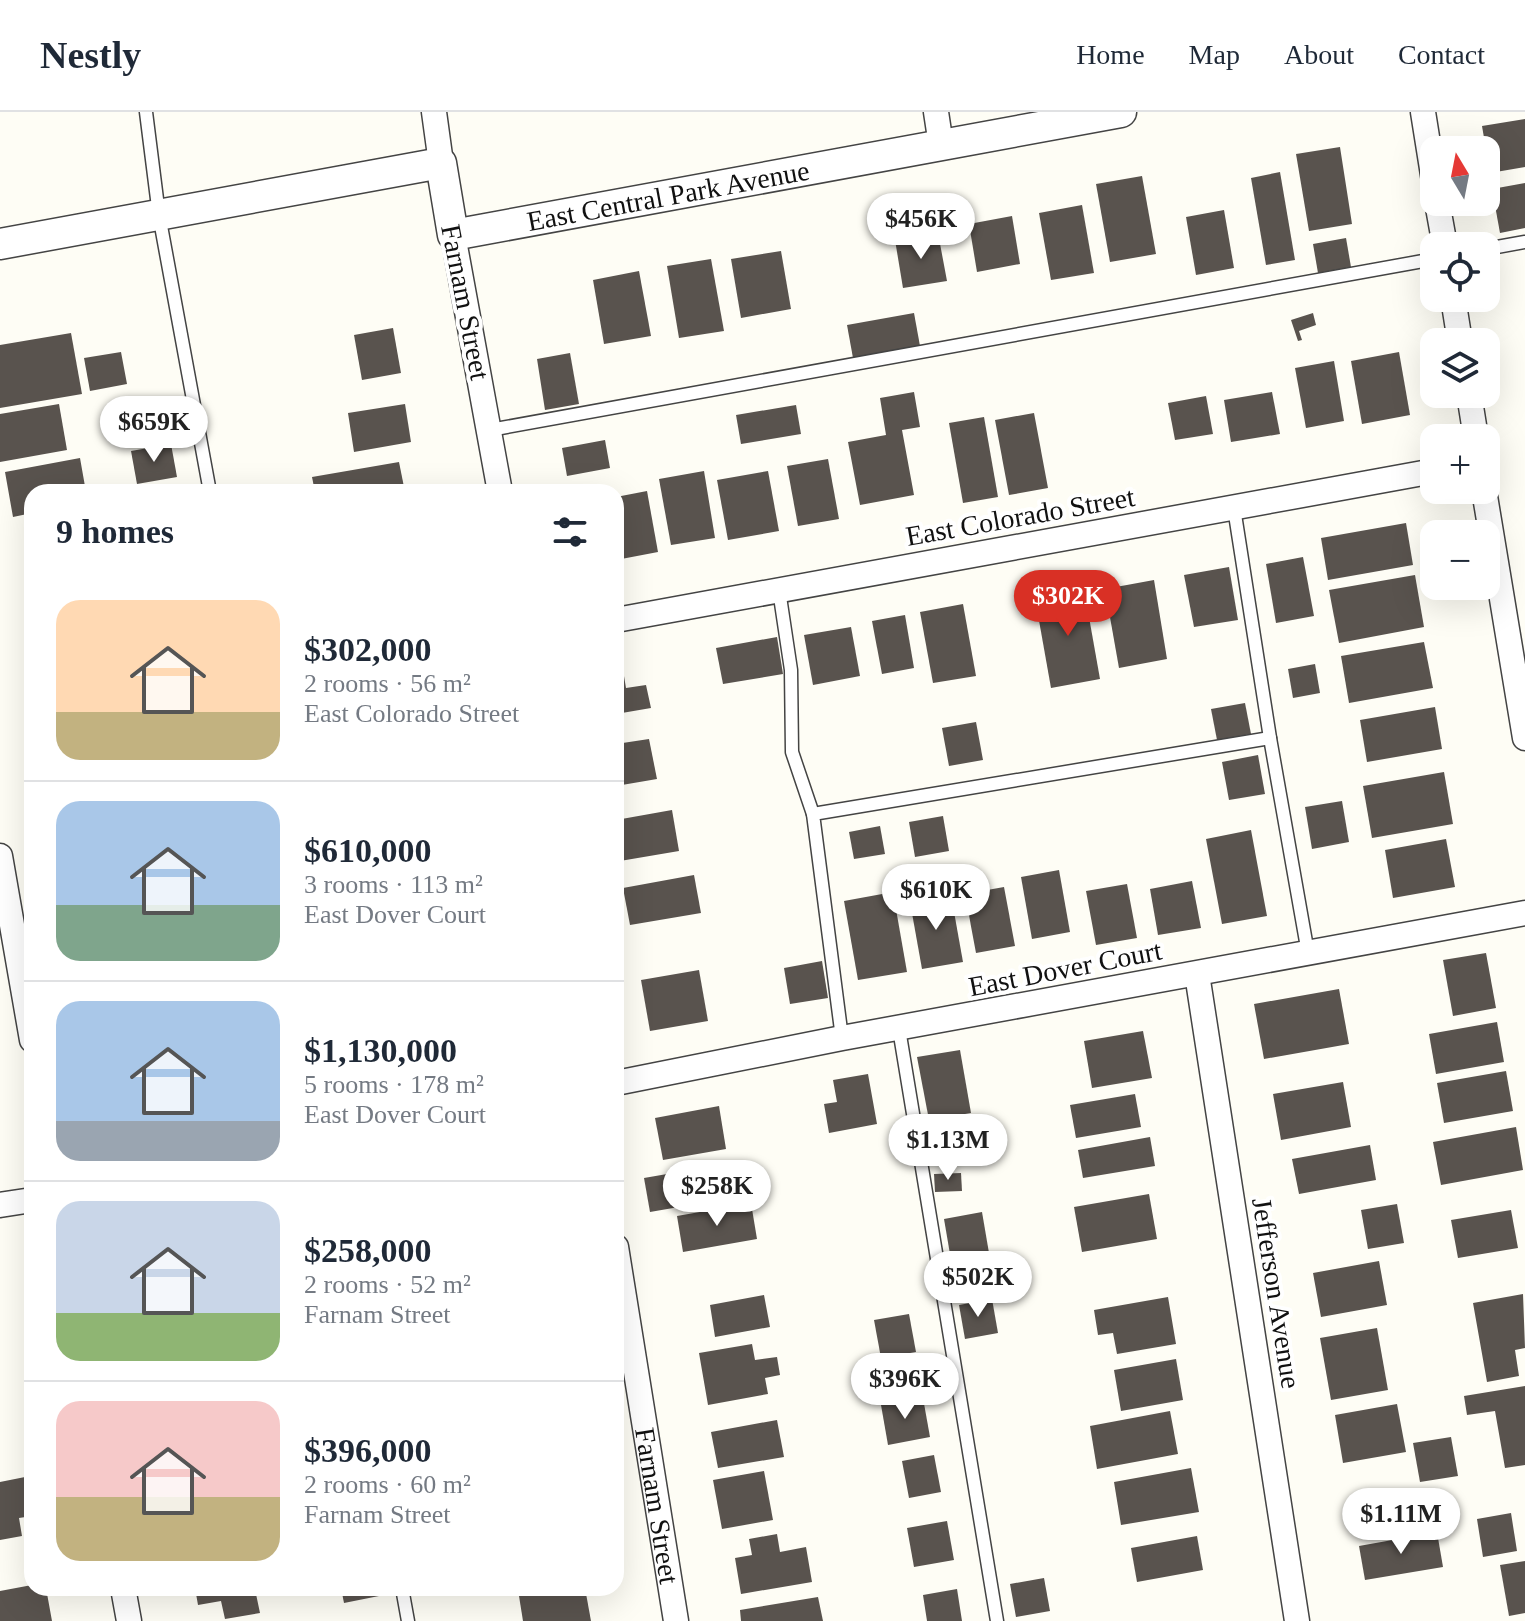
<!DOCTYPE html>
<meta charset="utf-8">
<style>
:root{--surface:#fff;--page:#f6f6f7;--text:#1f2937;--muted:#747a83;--line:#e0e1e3;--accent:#d93025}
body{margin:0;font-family:"Times New Roman",serif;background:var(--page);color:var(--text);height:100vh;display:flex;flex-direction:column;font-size:30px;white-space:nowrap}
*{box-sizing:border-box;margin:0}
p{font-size:26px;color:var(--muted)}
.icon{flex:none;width:44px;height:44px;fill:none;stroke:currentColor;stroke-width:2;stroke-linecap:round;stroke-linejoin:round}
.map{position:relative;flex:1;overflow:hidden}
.details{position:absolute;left:24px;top:372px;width:600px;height:1112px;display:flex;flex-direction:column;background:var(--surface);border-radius:24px;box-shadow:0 8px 32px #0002}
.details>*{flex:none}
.needle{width:52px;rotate:350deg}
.buttons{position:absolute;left:1420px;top:24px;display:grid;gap:16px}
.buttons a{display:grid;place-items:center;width:80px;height:80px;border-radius:16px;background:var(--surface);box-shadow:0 8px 32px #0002;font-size:40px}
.price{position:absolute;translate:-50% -68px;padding:0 18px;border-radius:28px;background:#fff;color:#222;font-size:26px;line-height:52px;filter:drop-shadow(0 2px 4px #0008)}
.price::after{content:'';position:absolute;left:50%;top:48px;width:24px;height:18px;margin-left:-12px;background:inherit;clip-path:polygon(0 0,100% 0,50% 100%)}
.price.on{background:var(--accent);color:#fff}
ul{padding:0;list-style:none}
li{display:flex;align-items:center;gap:24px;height:200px;padding:0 32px}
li+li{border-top:2px solid var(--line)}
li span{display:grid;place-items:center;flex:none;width:224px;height:160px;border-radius:24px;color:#555}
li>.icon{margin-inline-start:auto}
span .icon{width:96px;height:96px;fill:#fffc;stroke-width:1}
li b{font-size:34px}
h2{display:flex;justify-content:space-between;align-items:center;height:96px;padding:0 32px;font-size:34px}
header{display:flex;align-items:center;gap:48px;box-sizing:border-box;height:112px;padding:0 40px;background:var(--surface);border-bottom:2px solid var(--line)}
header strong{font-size:38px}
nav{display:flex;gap:44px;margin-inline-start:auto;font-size:28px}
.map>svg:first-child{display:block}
</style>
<header>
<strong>Nestly</strong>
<nav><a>Home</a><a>Map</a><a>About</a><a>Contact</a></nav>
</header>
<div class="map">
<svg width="1525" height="1509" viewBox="0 0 1525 1509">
<rect width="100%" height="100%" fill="#fefdf5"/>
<!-- building -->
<g fill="#59534e">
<path d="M1525,7V55L1490,61L1482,14Z"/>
<path d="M1340,35L1352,112L1309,119L1296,42Z"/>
<path d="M1280,60L1295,148L1266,153L1251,66Z"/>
<path d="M1142,64L1156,142L1110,150L1096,72Z"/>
<path d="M1525,71V116L1500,121L1492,77Z"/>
<path d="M1082,93L1094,161L1051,168L1039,101Z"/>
<path d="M1224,98L1234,156L1196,163L1186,105Z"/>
<path d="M1012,104L1020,152L977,160L969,112Z"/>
<path d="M938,121L947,169L903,176L895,128Z"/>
<path d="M1346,126L1351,155L1318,161L1313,132Z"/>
<path d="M781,139L791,197L741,206L731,147Z"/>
<path d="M711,147L724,219L679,226L667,154Z"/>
<path d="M639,159L651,224L604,232L593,168Z"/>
<path d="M914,201L920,234L853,246L847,213Z"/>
<path d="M1313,201L1316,213L1299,219L1302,228L1298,229L1291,208Z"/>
<path d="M393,216L401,261L362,268L354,223Z"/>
<path d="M71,221L82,282L0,296V233Z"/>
<path d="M121,240L127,272L90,279L84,246Z"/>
<path d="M1399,240L1410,303L1362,312L1351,249Z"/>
<path d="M570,241L579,292L545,298L537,247Z"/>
<path d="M1334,249L1344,309L1306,316L1295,256Z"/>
<path d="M914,280L920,315L902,318L914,383L860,393L848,330L886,323L880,286Z"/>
<path d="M1272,280L1280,322L1231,330L1224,288Z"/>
<path d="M1206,284L1213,322L1175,328L1168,291Z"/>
<path d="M59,292L67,338L0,350V302Z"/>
<path d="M405,292L411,330L354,340L348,301Z"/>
<path d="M796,293L801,322L741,332L736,303Z"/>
<path d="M1034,301L1048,376L1009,383L995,308Z"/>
<path d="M984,305L998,385L963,391L949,311Z"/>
<path d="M605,328L610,356L567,364L562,336Z"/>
<path d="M171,332L177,365L137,372L131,339Z"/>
<path d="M80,346L86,380H32V401L13,405L5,360Z"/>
<path d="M828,347L839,407L798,414L787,354Z"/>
<path d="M399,350L405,380H315L312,365Z"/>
<path d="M704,359L715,426L671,433L659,367Z"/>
<path d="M768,359L779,419L728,428L717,368Z"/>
<path d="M587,372L588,380H550V378Z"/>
<path d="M647,379L658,440L616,448V385Z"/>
<path d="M1406,411L1413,453L1328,468L1321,426Z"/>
<path d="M1303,445L1314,504L1276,511L1266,452Z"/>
<path d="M1229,455L1238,508L1194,515L1184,463Z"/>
<path d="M1415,463L1424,515L1339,531L1329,478Z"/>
<path d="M1154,468L1167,547L1119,556L1105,477Z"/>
<path d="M1084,477L1100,567L1051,576L1035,486Z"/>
<path d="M963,492L976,564L933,571L920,500Z"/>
<path d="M905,503L914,556L882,562L872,509Z"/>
<path d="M851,515L860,564L813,573L804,523Z"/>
<path d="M777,525L783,562L723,572L716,536Z"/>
<path d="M1424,530L1433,576L1349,591L1341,544Z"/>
<path d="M622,552L626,576L646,573L651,596L616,602V553Z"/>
<path d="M1315,552L1320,581L1293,586L1288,557Z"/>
<path d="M1245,591L1251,622L1217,628L1211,597Z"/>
<path d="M1435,595L1442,637L1367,650L1360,608Z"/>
<path d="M976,610L983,648L949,654L942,616Z"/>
<path d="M649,627L657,667L616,674V632Z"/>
<path d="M1258,643L1265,682L1229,688L1222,650Z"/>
<path d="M1444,660L1453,712L1372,726L1363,674Z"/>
<path d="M1342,689L1349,730L1312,737L1305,695Z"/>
<path d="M672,698L679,739L620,749L616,708Z"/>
<path d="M943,704L949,739L915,745L909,710Z"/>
<path d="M880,714L885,742L854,747L849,720Z"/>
<path d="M1251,718L1267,804L1222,812L1206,727Z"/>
<path d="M1446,727L1455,775L1393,786L1385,738Z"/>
<path d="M1059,758L1070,820L1032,827L1021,765Z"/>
<path d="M694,763L701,801L630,813L623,776Z"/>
<path d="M1192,769L1201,816L1158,823L1150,777Z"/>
<path d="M1127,772L1137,826L1096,833L1086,779Z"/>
<path d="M1004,775L1015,834L976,841L965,782Z"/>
<path d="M893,780L907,860L858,868L844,789Z"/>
<path d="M951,783L963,850L922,857L910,790Z"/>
<path d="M1486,841L1496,896L1453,904L1443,848Z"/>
<path d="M822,849L828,886L790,892L784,856Z"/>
<path d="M699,858L708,909L650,919L641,868Z"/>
<path d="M1339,877L1349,932L1264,947L1254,892Z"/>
<path d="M1497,910L1504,950L1436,962L1429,922Z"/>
<path d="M1143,919L1152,966L1092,976L1084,929Z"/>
<path d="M960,938L971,1001L929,1008L917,945Z"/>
<path d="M1506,959L1513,999L1444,1011L1437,971Z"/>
<path d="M868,962L877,1012L829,1021L824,992L837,990L833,968Z"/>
<path d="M1343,970L1351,1015L1281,1028L1273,982Z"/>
<path d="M1135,982L1141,1015L1076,1026L1070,993Z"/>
<path d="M719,994L726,1037L663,1048L655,1006Z"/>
<path d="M971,1008L975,1031L937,1038L933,1015Z"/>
<path d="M1516,1015L1523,1058L1441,1073L1433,1030Z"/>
<path d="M1150,1025L1155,1054L1083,1066L1078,1038Z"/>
<path d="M1370,1033L1376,1068L1299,1082L1292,1047Z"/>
<path d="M719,1053L725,1087L650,1100L644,1066Z"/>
<path d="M961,1061L962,1079L935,1080L934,1062Z"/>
<path d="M1149,1082L1157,1127L1082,1140L1074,1095Z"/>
<path d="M751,1091L757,1127L683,1140L677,1104Z"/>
<path d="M1397,1092L1404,1131L1368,1137L1361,1098Z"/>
<path d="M1511,1098L1518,1136L1458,1146L1451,1108Z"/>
<path d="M982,1100L989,1141L951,1148L944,1107Z"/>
<path d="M1379,1149L1387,1193L1321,1205L1313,1161Z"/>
<path d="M1523,1182L1525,1236L1515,1238L1519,1264L1487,1270L1473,1191Z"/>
<path d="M764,1183L770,1215L715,1225L710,1193Z"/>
<path d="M1168,1185L1176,1232L1117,1242L1113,1221L1098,1223L1094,1198Z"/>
<path d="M992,1187L998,1221L965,1227L959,1193Z"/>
<path d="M909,1202L916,1240L881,1246L874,1208Z"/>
<path d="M1377,1216L1388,1278L1331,1288L1320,1226Z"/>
<path d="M752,1232L755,1248L777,1245L780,1263L765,1266L768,1282L708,1293L699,1241Z"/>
<path d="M1176,1247L1183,1288L1121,1299L1114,1258Z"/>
<path d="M1525,1274V1353L1505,1356L1495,1299L1467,1303L1464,1284Z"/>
<path d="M923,1286L930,1325L888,1333L881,1293Z"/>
<path d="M1397,1292L1406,1340L1343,1351L1335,1303Z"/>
<path d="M1170,1299L1178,1342L1097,1357L1090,1314Z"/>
<path d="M777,1308L784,1345L718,1356L711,1320Z"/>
<path d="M1451,1325L1458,1364L1420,1370L1413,1331Z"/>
<path d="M934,1343L941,1380L909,1386L902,1349Z"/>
<path d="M1191,1356L1199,1400L1121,1413L1114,1370Z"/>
<path d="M764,1359L773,1408L722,1417L713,1368Z"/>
<path d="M30,1364L32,1404L19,1406L22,1424L0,1428V1370Z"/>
<path d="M1511,1401L1517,1439L1483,1445L1477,1407Z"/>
<path d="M947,1409L954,1448L914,1455L907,1416Z"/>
<path d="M1437,1420L1443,1455L1365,1468L1359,1434Z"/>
<path d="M777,1422L780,1440L806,1435L812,1470L741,1482L735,1446L752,1443L749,1427Z"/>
<path d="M1197,1424L1203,1458L1137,1470L1131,1436Z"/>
<path d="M1525,1449V1501L1509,1504L1500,1453Z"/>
<path d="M1044,1466L1050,1499L1016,1505L1010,1472Z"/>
<path d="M32,1473V1476H46L52,1509H0V1479Z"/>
<path d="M195,1476H282V1478L256,1482L260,1501L225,1507L221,1489L198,1493Z"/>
<path d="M341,1476H378L379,1484L344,1491Z"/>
<path d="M562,1476H585L591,1509H523L519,1484Z"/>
<path d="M957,1477L962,1509H927L923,1483Z"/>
<path d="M818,1485L823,1509H741L740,1498Z"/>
</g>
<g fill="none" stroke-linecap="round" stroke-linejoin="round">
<!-- service casing -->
<g stroke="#444" stroke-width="15">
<g id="service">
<path d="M146,0L159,103L210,380"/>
<path d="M1486,137L1525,130"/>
<path d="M490,318L1434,147"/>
<path d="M1234,396L1270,626"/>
<path d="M779,478L791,558L792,640L813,702"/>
<path d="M899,917L997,1509"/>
<path d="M842,926L813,702L1270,626L1308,841"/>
<path d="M402,1476L408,1509"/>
</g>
</g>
<!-- minor casing -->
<g stroke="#444" stroke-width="27">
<g id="minor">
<path d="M434,0L441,51"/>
<path d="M936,0L941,33"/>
<path d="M1423,0L1434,69"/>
<path d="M1437,90L1445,134"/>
<path d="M453,123L500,380"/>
<path d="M1453,186L1460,230"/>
<path d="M1469,282L1476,326"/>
<path d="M1484,378L1525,626"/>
<path d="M616,508L1434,359"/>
<path d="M0,744L32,928"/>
<path d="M1197,862L1297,1509"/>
<path d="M616,971L842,926L1525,801"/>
<path d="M0,1093L32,1088"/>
<path id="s1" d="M616,1135L676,1509"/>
<path d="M123,1476L129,1509"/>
</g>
</g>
<!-- tertiary casing -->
<g stroke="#444" stroke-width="33">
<g id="tertiary">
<path id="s2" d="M0,132L441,51L453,123L1121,0"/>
</g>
</g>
<!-- service -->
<use href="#service" stroke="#fff" stroke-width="12"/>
<!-- minor -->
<use href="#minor" stroke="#fff" stroke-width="24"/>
<!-- tertiary -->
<use href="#tertiary" stroke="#fff" stroke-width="30"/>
</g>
<g text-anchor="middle" stroke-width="8" stroke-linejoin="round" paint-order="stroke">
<!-- street labels -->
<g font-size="28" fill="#111" stroke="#fff">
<text dy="10" stroke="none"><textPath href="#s2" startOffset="740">East Central Park Avenue</textPath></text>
<text transform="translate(466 190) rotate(79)" y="10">Farnam Street</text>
<text transform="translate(1020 404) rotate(-10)" y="10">East Colorado Street</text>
<text transform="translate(1065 856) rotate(-11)" y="10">East Dover Court</text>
<text transform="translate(1277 1181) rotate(81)" y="10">Jefferson Avenue</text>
<text dy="10" stroke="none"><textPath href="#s1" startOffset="262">Farnam Street</textPath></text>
</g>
</g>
</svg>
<div class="buttons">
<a><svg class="needle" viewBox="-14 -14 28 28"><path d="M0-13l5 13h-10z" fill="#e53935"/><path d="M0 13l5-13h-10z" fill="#747a83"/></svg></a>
<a><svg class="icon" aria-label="locate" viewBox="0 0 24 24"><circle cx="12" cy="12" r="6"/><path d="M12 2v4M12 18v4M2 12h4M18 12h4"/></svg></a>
<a><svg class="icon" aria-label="layers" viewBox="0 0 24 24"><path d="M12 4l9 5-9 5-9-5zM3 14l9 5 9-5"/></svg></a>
<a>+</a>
<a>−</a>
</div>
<b class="price" style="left:921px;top:149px">$456K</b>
<b class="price" style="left:154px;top:352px">$659K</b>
<b class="price on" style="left:1068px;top:526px">$302K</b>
<b class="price" style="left:936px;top:820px">$610K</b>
<b class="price" style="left:948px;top:1070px">$1.13M</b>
<b class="price" style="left:717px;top:1116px">$258K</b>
<b class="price" style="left:978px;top:1207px">$502K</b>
<b class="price" style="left:905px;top:1309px">$396K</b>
<b class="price" style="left:1401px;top:1444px">$1.11M</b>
<section class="details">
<h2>9 homes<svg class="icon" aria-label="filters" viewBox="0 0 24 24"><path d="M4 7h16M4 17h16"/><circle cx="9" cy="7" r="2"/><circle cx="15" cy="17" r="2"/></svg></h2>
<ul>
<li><span style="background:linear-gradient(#ffd9b3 70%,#c2b280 0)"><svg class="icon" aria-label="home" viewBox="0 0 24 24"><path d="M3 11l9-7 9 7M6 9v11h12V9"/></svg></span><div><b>$302,000</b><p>2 rooms · 56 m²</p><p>East Colorado Street</p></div></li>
<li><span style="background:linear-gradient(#a9c7e8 65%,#7fa58c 0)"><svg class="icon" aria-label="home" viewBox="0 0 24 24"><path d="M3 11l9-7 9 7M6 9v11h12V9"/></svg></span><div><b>$610,000</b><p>3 rooms · 113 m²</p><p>East Dover Court</p></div></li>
<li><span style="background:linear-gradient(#a9c7e8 75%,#9aa5b1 0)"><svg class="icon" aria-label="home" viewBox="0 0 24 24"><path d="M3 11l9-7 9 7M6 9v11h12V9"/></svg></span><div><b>$1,130,000</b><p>5 rooms · 178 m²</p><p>East Dover Court</p></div></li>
<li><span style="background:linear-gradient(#c9d6e8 70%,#8fb573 0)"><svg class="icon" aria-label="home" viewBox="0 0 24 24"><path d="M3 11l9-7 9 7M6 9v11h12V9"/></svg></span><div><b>$258,000</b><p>2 rooms · 52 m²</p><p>Farnam Street</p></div></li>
<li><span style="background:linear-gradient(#f6c9c9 60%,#c2b280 0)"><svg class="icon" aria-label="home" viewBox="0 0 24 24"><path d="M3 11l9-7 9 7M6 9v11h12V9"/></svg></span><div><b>$396,000</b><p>2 rooms · 60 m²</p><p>Farnam Street</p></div></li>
</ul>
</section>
</div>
